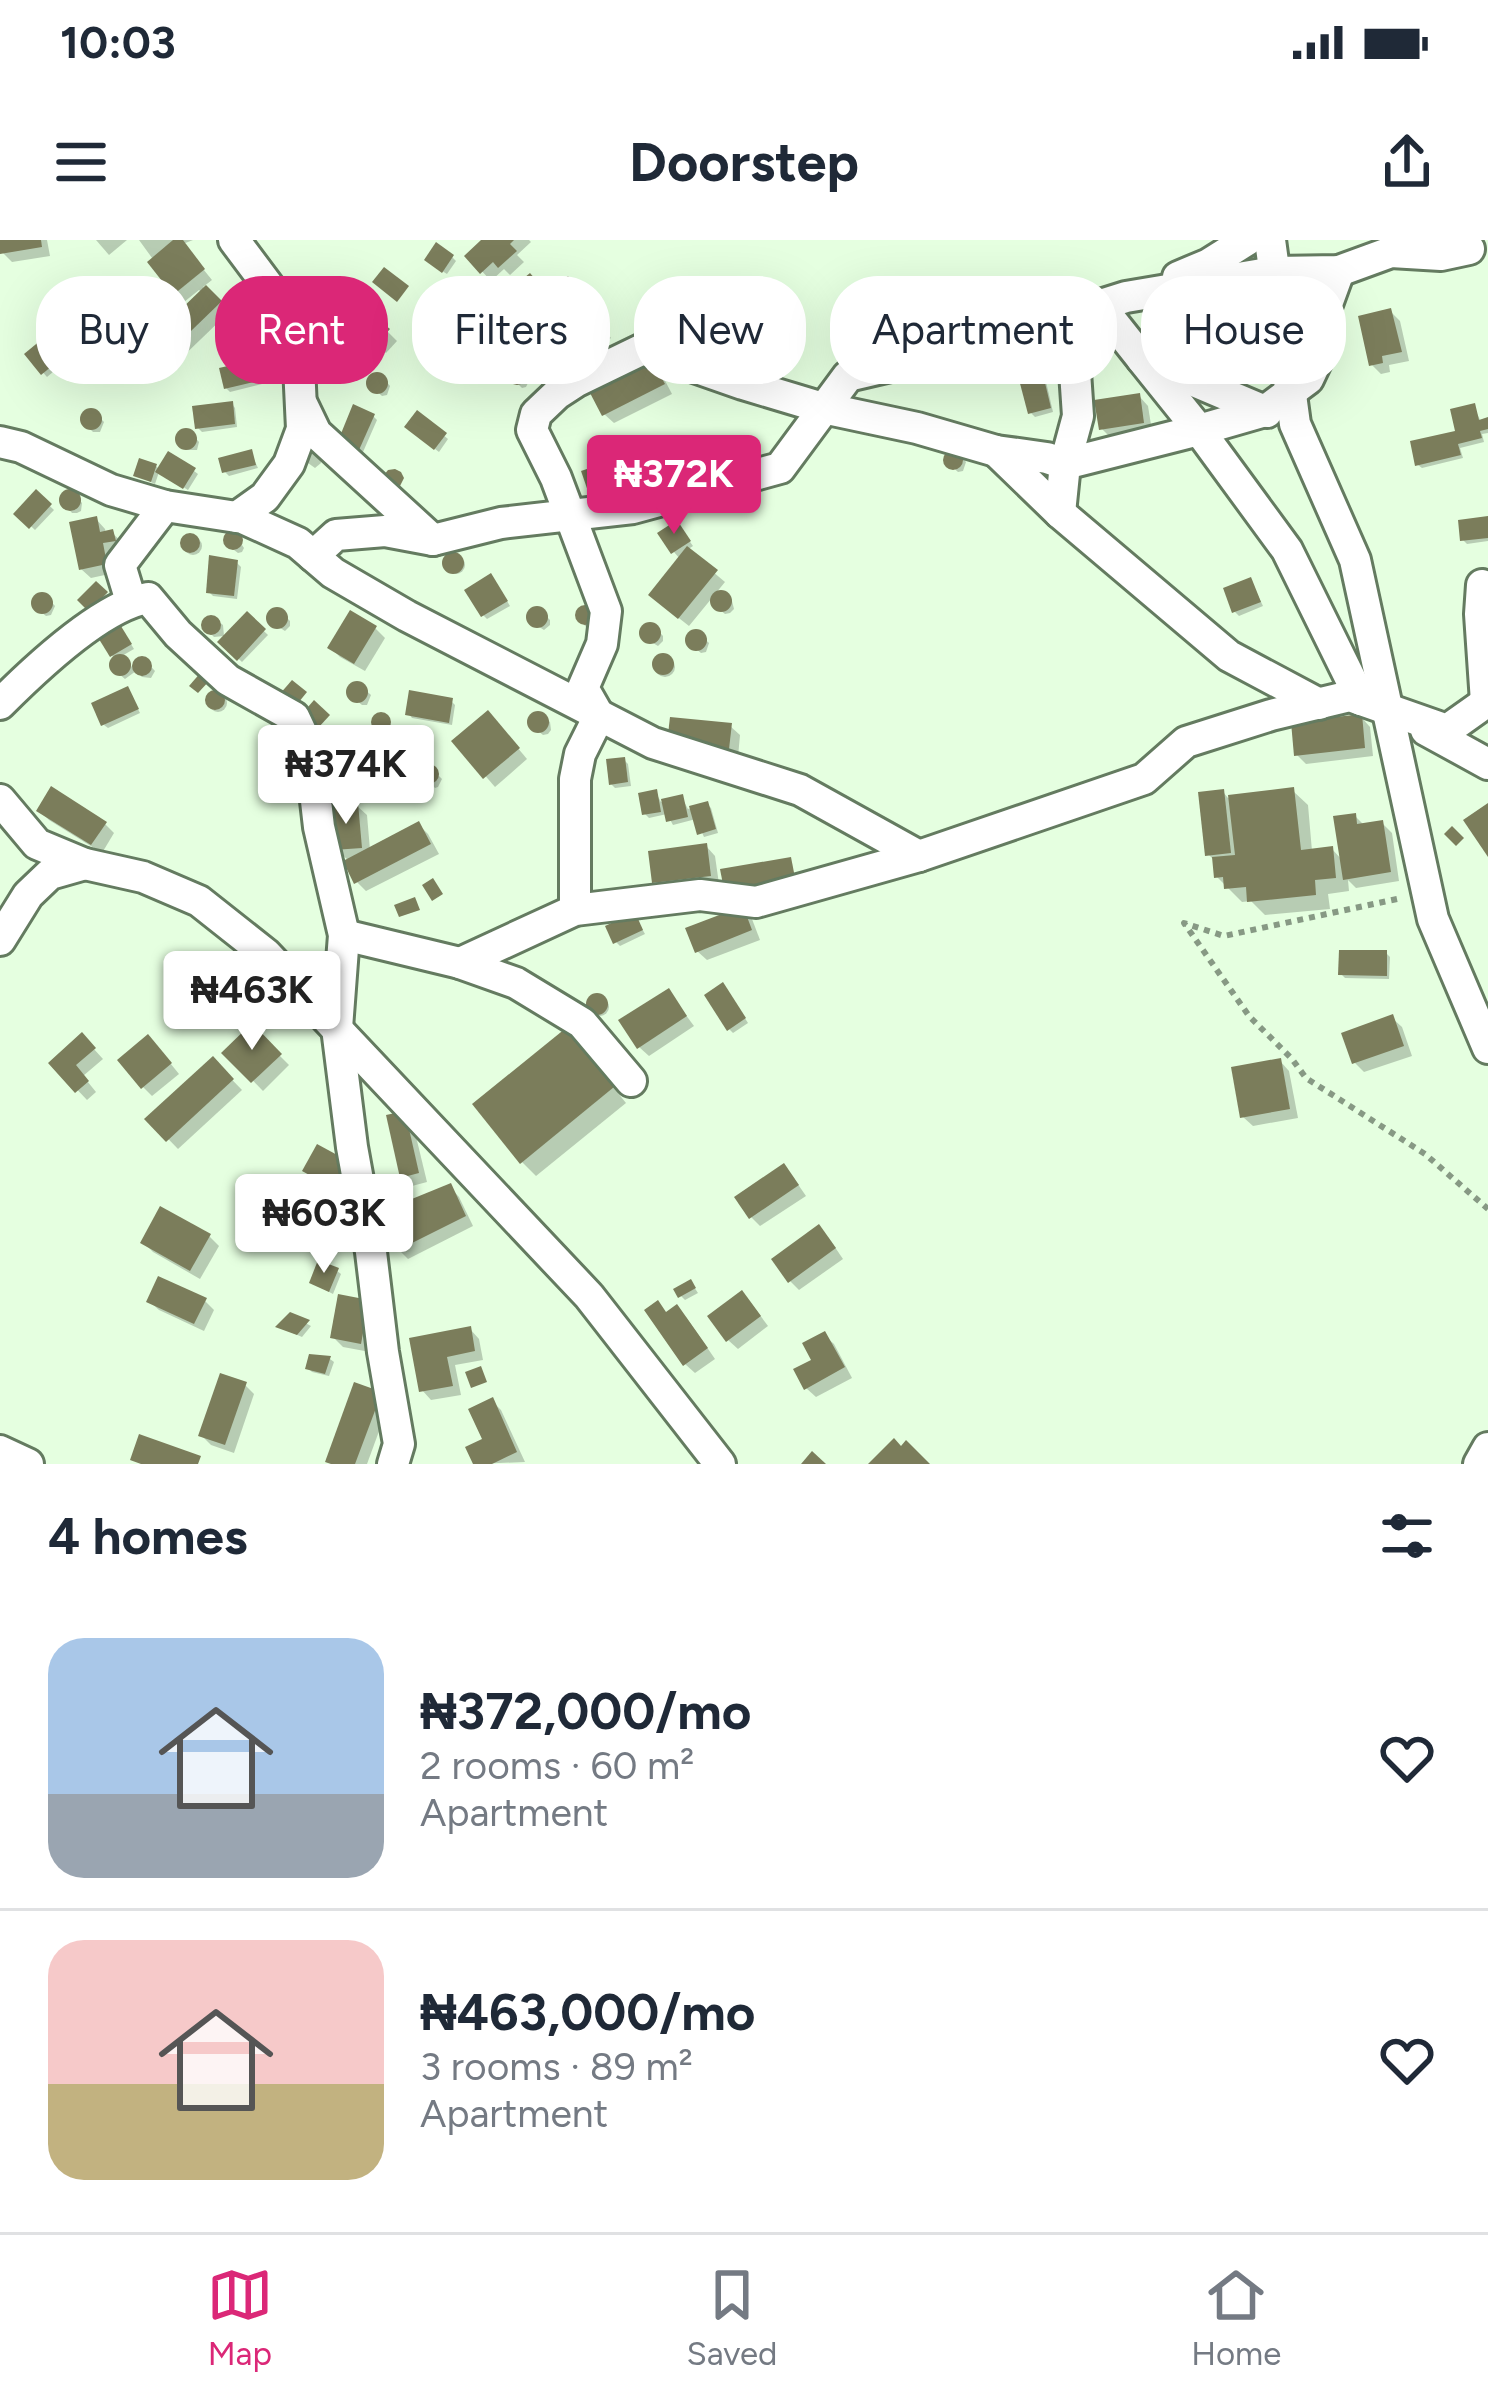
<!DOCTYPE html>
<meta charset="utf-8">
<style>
:root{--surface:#fff;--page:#f6f6f7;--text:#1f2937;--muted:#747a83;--line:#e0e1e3;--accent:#db2777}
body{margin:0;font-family:Figtree,sans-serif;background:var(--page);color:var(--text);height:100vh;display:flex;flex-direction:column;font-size:45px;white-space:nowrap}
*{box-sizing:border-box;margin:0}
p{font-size:39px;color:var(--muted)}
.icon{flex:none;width:66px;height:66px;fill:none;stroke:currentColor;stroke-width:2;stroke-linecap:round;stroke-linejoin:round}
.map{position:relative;height:1224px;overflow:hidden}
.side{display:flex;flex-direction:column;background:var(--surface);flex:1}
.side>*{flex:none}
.guide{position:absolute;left:36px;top:36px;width:1416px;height:108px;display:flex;gap:24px}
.price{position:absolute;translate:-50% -102px;padding:0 27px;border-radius:12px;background:#fff;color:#222;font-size:39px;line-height:78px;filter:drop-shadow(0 3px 6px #0008)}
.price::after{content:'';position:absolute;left:50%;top:72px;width:36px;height:27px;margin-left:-18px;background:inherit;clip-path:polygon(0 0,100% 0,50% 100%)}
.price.on{background:var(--accent);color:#fff}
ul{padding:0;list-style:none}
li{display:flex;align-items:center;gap:36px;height:300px;padding:0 48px}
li+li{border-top:3px solid var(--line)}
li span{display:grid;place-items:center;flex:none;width:336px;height:240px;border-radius:36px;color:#555}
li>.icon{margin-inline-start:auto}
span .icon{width:144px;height:144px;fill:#fffc;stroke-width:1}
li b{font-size:51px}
h2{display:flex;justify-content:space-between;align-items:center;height:144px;padding:0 48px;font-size:51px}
.tag{padding:0 42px;border-radius:48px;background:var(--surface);box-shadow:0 12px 48px #0002;font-size:42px;line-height:108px}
.tag.on{background:var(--accent);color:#fff}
.status{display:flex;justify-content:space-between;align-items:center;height:84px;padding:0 60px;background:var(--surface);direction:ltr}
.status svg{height:33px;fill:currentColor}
header{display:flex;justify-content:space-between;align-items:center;height:156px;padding:0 48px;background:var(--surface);font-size:54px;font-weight:700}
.tabs{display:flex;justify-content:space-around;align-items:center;height:168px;border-top:3px solid var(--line);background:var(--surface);font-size:33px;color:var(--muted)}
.tabs a{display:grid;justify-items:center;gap:6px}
.tabs .on{color:var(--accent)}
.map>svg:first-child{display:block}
</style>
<div class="status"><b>10:03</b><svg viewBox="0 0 49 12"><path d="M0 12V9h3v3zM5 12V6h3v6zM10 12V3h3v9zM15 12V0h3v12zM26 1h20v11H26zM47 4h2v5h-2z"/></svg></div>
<header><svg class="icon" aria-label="menu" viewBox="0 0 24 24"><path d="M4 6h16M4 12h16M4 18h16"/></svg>Doorstep<svg class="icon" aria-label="share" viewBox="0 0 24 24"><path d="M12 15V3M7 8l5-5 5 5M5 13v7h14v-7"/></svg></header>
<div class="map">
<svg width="1488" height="1224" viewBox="0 0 1488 1224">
<rect width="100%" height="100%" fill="#e5ffe0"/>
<!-- shadow -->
<g fill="#0003">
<path d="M1,0H47L50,16L12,22L3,13Z"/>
<path d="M96,0H127L109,15Z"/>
<path d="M139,0H193L183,4L212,40L203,47L229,72L172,127L150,104L202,53L199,50L184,62Z"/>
<path d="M485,0H529L531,2L517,15L524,22L510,35L504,29L491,41L468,16Z"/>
<path d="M452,17L456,21L447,34L431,24Z"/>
<path d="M530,37L543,52L525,68L511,53Z"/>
<path d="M568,40L611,98L592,111L582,102Z"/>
<path d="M120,51L131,61L128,70L123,71L112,62V55Z"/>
<path d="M325,55L334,62L337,69L388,92L397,101L386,113L338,72L330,76L324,74L316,65L318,57Z"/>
<path d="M1390,71L1400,81L1409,121L1389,125L1390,132L1381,134L1372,125Z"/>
<circle cx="144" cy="81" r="9"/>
<path d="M60,74L64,78L68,98L54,101L50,97Z"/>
<path d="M41,105L60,126L47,137L28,115Z"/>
<path d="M261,121L265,125L270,142L230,152L226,148Z"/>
<path d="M652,124L661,133L672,154L614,183L604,174Z"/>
<path d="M518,127L530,139L526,147L522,148L510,136L514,128Z"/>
<path d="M1040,129L1044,133L1053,172L1035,177L1031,173Z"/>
<path d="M374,136H382L390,146L387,155L382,156L371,146Z"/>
<path d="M1139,156L1148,166L1152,191L1111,198L1102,189Z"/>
<path d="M232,164L235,168L237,187L202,192L198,188Z"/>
<path d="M1474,167L1481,182L1488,180V193L1482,194L1484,202L1460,208L1463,218L1422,228L1418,225L1459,193Z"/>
<path d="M87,173H95L104,182L100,192H93L84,183V176Z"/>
<path d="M418,174L448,199L439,212L412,191Z"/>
<path d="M373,176L377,180L363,212L345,204Z"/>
<path d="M185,191L190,192L199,202L197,210H186L181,205L179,200Z"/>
<path d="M663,206L673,215L683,243L595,261Z"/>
<path d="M304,208H312L320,218L321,223L315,228L301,218Z"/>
<path d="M950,212H957L966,222L963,231L958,232L947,222V215Z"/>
<path d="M251,213L258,228L229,236L225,232Z"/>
<path d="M156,226L160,230L194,231L198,234L188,250L159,232L155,244L136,235Z"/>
<path d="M69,252L74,253L82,263L81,271L77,273H72L62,261Z"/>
<path d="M36,253L54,270L35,290L17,273Z"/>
<path d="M96,279L105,289L106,294L112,293L122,302L124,310L111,312L114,333L91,338L81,329Z"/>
<path d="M1488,279V301L1467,304L1463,300Z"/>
<path d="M680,288L693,306L687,310L725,342L689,386L661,364L680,319L674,312Z"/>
<path d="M234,293L244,308L242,312L238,313L226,304L228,295Z"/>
<circle cx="193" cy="306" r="9"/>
<circle cx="456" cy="325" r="9"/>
<path d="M237,323L241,327L237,359L213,356L209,352Z"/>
<path d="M495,341L510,366L487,379L483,375Z"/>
<path d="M1251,341L1263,366L1239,376L1235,372Z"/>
<path d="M722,354L732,361L734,369L730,373L725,374L714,365V358Z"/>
<path d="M38,356H46L55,366L51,375L46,376L35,367Z"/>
<path d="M582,368H586L598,378L592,389L587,388L579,379Z"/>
<path d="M534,370L541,371L550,380V385L544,390L530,381L529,376Z"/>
<path d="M274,371L281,372L290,381V386L285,391L271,382Z"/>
<path d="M247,375L268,395L242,422L221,402Z"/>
<path d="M209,378H214L223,385L224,396L214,397L205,388L204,384Z"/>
<path d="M119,385L134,409L120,417L137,431L136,422L143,418L155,431L151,438L142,437L136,431L125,439L113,429L116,419L112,416Z"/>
<path d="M647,386H654L663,396V401L658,406L643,397Z"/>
<path d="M375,388L385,398L365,431L340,417L331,408Z"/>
<path d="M698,393L709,403L706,412L701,413L690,404V397Z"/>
<circle cx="665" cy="427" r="10"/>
<path d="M354,446H361L371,455L367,465H362L351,456Z"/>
<path d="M128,450L140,473L108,488L104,485Z"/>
<circle cx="218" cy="463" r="9"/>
<path d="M451,461L455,465L452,485L412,478L409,474Z"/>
<path d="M383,475L394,489L386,495L374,484L377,477Z"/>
<path d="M535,475L545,478L550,482L551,490L548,494L543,495L532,486L531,481Z"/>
<path d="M1361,477L1370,487L1373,516L1306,524L1297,515Z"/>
<path d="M497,483L527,519L495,547L456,502Z"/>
<path d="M730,486L740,495L738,517L680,511Z"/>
<path d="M290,520L300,523L306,533L303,538L296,539L288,531L287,523Z"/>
<path d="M624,520L628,524L631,546L615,548L611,544Z"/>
<path d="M430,527L442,539L438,547L435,548L423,536L426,528Z"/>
<path d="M1293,551L1308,565L1312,611L1332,609L1343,621L1355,576L1365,586L1382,583L1392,593L1399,641L1356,648L1348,640L1349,651L1328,654L1330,669L1265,675L1251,661L1242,662L1217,637L1216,622L1208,614L1223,552L1228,558Z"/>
<path d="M656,553L661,562L682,558L688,569L707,564L711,568L718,593L704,597L696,579L673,585L667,574L649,578L645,574Z"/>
<path d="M357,566L367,575L370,610L419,585L428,594L439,614L366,651L357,642L349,621L336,609Z"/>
<path d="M39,570L105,584L114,593L102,613L49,580Z"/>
<path d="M706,606L715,616L719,644L665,651L655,642Z"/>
<path d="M742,670L752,679L760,700L707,720L697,711Z"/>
<path d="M635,676L645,694L620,706L616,702Z"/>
<path d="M1386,713L1390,717L1389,739L1345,738L1341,734Z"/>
<path d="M727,750L748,783L733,793L729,789Z"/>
<path d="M668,751L694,786L649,816L639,807Z"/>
<circle cx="600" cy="767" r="9"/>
<path d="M1392,778L1402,787L1412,816L1364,832L1355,823Z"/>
<path d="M252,788L289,825L263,851L226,813Z"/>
<path d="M82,796L103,819L83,836L96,852L87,860L52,823Z"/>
<path d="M580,806L626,863L536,936L522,922Z"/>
<path d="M157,807L179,834L152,856L143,847Z"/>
<path d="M213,820L242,850L178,909L149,879Z"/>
<path d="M1280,821L1289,831L1298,878L1253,886L1243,877Z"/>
<path d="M389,878L413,884L427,942L412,946L402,936Z"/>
<path d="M793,937L806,956L760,986L751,977Z"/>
<path d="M450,947L459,957L473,986L408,1019L398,1009Z"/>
<path d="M209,996L219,1006L200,1039L153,1012L144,1003Z"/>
<path d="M828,997L843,1019L799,1050L790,1041Z"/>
<path d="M337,1031L341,1034L333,1054L312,1043Z"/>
<path d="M694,1047L698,1053L685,1060L681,1056Z"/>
<path d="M149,1061H205L214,1070L204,1091L159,1070Z"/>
<path d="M367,1062L370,1112L343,1107L333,1097Z"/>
<path d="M751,1063L768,1086L738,1109L728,1100Z"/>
<path d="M290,1075L311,1086L302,1097L279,1087Z"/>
<path d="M686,1077L715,1119L695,1133L685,1124Z"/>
<path d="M470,1089L479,1099L483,1120L455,1125L461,1155L431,1160L422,1150L412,1100Z"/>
<path d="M824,1095L834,1104L852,1138L816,1157L806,1148Z"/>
<path d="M330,1119L334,1122L329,1136L312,1132L308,1128Z"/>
<path d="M245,1145L254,1154L234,1213L211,1205L202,1196Z"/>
<path d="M356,1146L389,1164L367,1224H331Z"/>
<path d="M492,1161L501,1170L525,1222L476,1224L485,1201Z"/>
</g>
<!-- building -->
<g fill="#7b7d5b">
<path d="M0,0H41L42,7L0,14Z"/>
<path d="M173,0H183L205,29L173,55L147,22Z"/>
<path d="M481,0H514L510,4L517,11L498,28L493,22L480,34L464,16Z"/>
<path d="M436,2L454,15L442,33L424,20Z"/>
<path d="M384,27L409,46L397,62L372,42Z"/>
<path d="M530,33L542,47L519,67L507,52Z"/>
<path d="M568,36L604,87L580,104L545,52Z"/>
<path d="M988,39L1002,80L982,87L968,47Z"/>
<path d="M206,45L222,61L161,120L145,104Z"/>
<circle cx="118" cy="58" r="11"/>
<circle cx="323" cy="62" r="11"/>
<path d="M346,53L390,89L375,106L332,70Z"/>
<circle cx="141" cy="78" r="10"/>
<path d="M1391,68L1402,112L1382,116L1383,123L1369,126L1358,76Z"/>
<path d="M61,71L66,95L47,99L42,75Z"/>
<path d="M327,97L356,123L343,137L314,111Z"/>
<path d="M41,100L58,121L41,135L24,114Z"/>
<path d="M559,105L571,118L559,129L546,117Z"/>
<path d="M262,118L267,139L224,149L219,128Z"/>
<path d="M652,120L665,144L602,176L589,151Z"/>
<circle cx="517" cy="135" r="10"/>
<path d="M1041,126L1051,168L1028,174L1017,132Z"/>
<circle cx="377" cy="143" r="11"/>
<path d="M1140,153L1144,183L1099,190L1094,160Z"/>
<path d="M233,161L235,184L195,189L192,166Z"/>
<path d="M1475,163L1479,180L1488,177V189L1480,191L1482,198L1458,204L1461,215L1415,226L1410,201L1455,191L1450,169Z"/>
<path d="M353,164L375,174L359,210L338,201Z"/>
<circle cx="91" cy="179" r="11"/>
<path d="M417,170L447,193L434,210L404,187Z"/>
<circle cx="186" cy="199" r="11"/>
<path d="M664,203L675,234L592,263L581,231Z"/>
<path d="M252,209L256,225L222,233L218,218Z"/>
<circle cx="953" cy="220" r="10"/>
<path d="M168,211L196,228L183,249L155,232Z"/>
<path d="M139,218L157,224L151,242L133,236Z"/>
<path d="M395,229L401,232L404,238L398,250L384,235L388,230Z"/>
<path d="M36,249L52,264L29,289L13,274Z"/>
<circle cx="70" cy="260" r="11"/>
<path d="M97,276L100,292L113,289L116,301L103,303L107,324L79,330L69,282Z"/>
<path d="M1488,276V298L1460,301L1458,280Z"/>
<path d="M677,280L691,301L671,314L657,293Z"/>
<circle cx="233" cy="300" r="10"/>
<circle cx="190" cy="303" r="10"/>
<path d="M687,306L718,330L678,379L648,355Z"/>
<circle cx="453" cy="323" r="11"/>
<path d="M209,315L238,320L234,356L206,353Z"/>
<path d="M491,333L508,361L481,377L464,350Z"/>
<path d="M1251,337L1261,362L1232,373L1223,348Z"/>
<path d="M96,341L108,352L89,372L77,360Z"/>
<circle cx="721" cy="361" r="11"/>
<circle cx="42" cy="363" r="11"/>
<circle cx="585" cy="375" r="10"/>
<circle cx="537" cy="377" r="11"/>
<circle cx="277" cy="378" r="11"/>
<path d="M350,370L377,386L354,424L327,408Z"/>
<path d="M247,371L266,389L237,421L217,402Z"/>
<circle cx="211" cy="385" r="10"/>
<path d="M116,378L132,404L110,417L94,391Z"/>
<circle cx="650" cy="393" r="11"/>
<circle cx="696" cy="400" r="11"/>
<circle cx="663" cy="424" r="11"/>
<circle cx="120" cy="425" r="11"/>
<circle cx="142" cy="426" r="10"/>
<path d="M202,431L211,439L198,453L189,446Z"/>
<path d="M292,440L307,452L294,468L279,455Z"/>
<circle cx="357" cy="452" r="11"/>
<path d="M128,446L139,469L101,486L91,463Z"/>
<circle cx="215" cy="460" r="10"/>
<path d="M409,450L453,458L449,483L405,475Z"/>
<path d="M314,460L330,475L318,488L302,474Z"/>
<path d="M488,470L520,508L483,539L451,501Z"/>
<circle cx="538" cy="482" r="11"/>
<circle cx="381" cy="482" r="10"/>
<path d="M1362,474L1365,508L1294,516L1291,482Z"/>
<path d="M670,477L732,483L729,509L667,503Z"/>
<path d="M625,517L628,542L609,545L606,519Z"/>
<circle cx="293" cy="527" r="10"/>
<circle cx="429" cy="534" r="10"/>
<path d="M410,536L427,555L418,563L401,545Z"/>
<path d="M51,546L107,582L91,605L36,571Z"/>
<path d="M1294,547L1301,610L1333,606L1336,638L1315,640L1316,655L1247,662L1246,647L1224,649L1223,637L1214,638L1212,617L1235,615L1228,555Z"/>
<path d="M657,549L661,572L642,575L638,553Z"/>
<path d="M1224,549L1231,613L1205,616L1198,552Z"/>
<path d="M683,554L688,577L666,582L661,559Z"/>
<path d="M708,561L716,589L697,595L689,566Z"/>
<path d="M358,563L362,608L333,610L330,565Z"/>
<path d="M1488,563V617L1463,580Z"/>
<path d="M1356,573L1357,584L1383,580L1391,632L1343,640L1333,576Z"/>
<path d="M419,581L431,604L354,644L343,621Z"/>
<path d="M1452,586L1464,598L1456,606L1444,594Z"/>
<path d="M707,603L711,636L652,643L648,611Z"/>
<path d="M791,617L796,643L725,655L720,629Z"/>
<path d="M433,638L443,654L432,661L422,645Z"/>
<path d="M415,657L420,670L399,677L394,665Z"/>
<path d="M743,666L752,690L695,713L685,688Z"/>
<path d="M635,672L643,690L613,704L605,686Z"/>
<path d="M1339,710H1387V736L1338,735Z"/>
<path d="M723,742L746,778L727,791L704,755Z"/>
<path d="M669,748L687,776L637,809L618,780Z"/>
<circle cx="597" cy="764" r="11"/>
<path d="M1393,774L1404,806L1352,824L1341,793Z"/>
<path d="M252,783L282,814L251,843L221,813Z"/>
<path d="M566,788L614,847L520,924L472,864Z"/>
<path d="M82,792L96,808L76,825L89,841L75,853L48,823Z"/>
<path d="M148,794L172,823L141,849L117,820Z"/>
<path d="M213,816L234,839L166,902L144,879Z"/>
<path d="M1281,818L1290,869L1240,878L1231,827Z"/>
<path d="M405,871L419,933L400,938L386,875Z"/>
<path d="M317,904L352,923L337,950L302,931Z"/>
<path d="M784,923L799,945L749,979L734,957Z"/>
<path d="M451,943L466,976L396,1011L380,972Z"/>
<path d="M160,966L211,994L190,1031L140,1003Z"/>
<path d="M819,984L836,1008L788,1043L771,1019Z"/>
<path d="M318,1020L339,1028L329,1052L309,1043Z"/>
<path d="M158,1036L207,1058L194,1084L146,1062Z"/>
<path d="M691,1039L696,1048L678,1058L673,1049Z"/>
<path d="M742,1050L761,1076L726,1102L707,1076Z"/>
<path d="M338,1054L369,1060L361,1104L330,1098Z"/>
<path d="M658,1060L666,1072L677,1064L708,1108L683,1126L644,1070Z"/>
<path d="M290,1072L310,1080L297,1095L275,1087Z"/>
<path d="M471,1086L475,1111L447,1117L453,1146L419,1152L409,1098Z"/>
<path d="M825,1091L845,1127L804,1150L793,1129L811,1120L802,1103Z"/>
<path d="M309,1114L331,1116L325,1134L305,1129Z"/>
<path d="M481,1126L487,1142L471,1148L465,1132Z"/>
<path d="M220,1133L247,1142L225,1205L198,1196Z"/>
<path d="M354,1142L382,1152L355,1224H331L325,1222Z"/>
<path d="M493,1157L517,1212L492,1224H473L465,1207L482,1199L468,1169Z"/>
<path d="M139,1194L201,1216L198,1224H141L130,1220Z"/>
<path d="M894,1198L901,1206L906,1200L930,1224H868Z"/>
<path d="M812,1211L826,1224H801Z"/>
</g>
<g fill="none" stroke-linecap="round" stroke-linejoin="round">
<!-- street casing -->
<g stroke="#647b60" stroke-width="36">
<g id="street">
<path d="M234,0L281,63L299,126L302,189L289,224L265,257L237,277"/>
<path d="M1270,0L1295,184L1355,320L1433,679L1488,808"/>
<path d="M1178,37L1209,24L1247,0"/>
<path d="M1100,66L1142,119L1267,172"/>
<path d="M1142,119L1199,190L1265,171L1308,139L1317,120L1323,75L1339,31"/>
<path d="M303,166L316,193L433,300"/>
<path d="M0,202L21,207L111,250L165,266L243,278L298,303L333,333L407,376L653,503L800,550L919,616"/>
<path d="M996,211L1060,273L1229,416L1319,464"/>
<path d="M1060,273L1065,224L1078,176L1075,132L1100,66"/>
<path d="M313,316L336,295L385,291L433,300L501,283L633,268L780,228L848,136L955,111L1126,57L1274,32L1339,31L1391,12L1441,15L1469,9"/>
<path d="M1482,345L1480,374L1486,462"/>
<path d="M131,361L120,325L165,266"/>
<path d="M0,464C34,430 101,366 148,358L178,394L228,440L294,477L320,532L316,561L319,587L344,695L337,788L352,907L371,1012L383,1112L399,1204L393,1224"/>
<path d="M599,476L583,448L602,404L606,371L556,238L532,190L536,174L557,154L577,141L643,109L743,144L823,168L917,188L996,211L1047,218L1065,224L1199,190L1287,310L1361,460"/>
<path d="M1426,490L1488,524"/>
<path d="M0,560L37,604L85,624L143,637L199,661L266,714L589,1056L720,1224"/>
<path d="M575,670V539L580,514L599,476"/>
<path d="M344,695L460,723L575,670L700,655L756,662L919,616L1144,539L1186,502L1271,475L1350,456L1447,490L1488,461"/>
<path d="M0,700L28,655L50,634L85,624"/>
<path d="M460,723L516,743L582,783L631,841"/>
<path d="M0,1211L28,1224"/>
<path d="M1479,1224L1488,1208"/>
</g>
</g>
<!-- path -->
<path stroke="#879984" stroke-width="6" stroke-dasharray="6 6" stroke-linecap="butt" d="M1397,659L1224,696L1184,683L1249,776L1292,819L1306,838L1425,914L1488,969"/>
<!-- street -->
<use href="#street" stroke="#fff" stroke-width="30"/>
</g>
</svg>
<b class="price on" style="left:674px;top:297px">₦372K</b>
<b class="price" style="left:346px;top:587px">₦374K</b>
<b class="price" style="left:252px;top:813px">₦463K</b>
<b class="price" style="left:324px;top:1036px">₦603K</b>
<div class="guide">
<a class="tag">Buy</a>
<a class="tag on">Rent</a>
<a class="tag">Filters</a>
<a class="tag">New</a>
<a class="tag">Apartment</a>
<a class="tag">House</a>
</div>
</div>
<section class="side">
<h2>4 homes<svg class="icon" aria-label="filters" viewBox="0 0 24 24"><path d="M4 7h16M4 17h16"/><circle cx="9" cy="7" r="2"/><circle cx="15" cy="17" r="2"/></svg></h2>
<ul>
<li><span style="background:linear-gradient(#a9c7e8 65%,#9aa5b1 0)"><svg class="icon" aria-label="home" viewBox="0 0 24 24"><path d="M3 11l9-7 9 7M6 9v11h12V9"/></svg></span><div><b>₦372,000/mo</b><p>2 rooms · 60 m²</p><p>Apartment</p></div><svg class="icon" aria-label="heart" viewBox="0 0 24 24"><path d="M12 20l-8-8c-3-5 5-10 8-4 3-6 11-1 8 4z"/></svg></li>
<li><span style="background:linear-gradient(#f6c9c9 60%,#c2b280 0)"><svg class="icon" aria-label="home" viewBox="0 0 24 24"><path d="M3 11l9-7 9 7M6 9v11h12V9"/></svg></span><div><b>₦463,000/mo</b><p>3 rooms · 89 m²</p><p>Apartment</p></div><svg class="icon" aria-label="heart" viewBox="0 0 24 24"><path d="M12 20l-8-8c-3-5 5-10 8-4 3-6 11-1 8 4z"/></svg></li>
</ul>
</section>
<nav class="tabs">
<a class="on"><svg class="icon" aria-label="map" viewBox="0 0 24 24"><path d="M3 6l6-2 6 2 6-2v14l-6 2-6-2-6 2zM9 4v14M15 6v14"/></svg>Map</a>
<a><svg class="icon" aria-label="saved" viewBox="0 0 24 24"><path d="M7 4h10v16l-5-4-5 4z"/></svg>Saved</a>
<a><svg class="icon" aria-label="home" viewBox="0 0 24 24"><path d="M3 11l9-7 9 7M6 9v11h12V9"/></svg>Home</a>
</nav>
